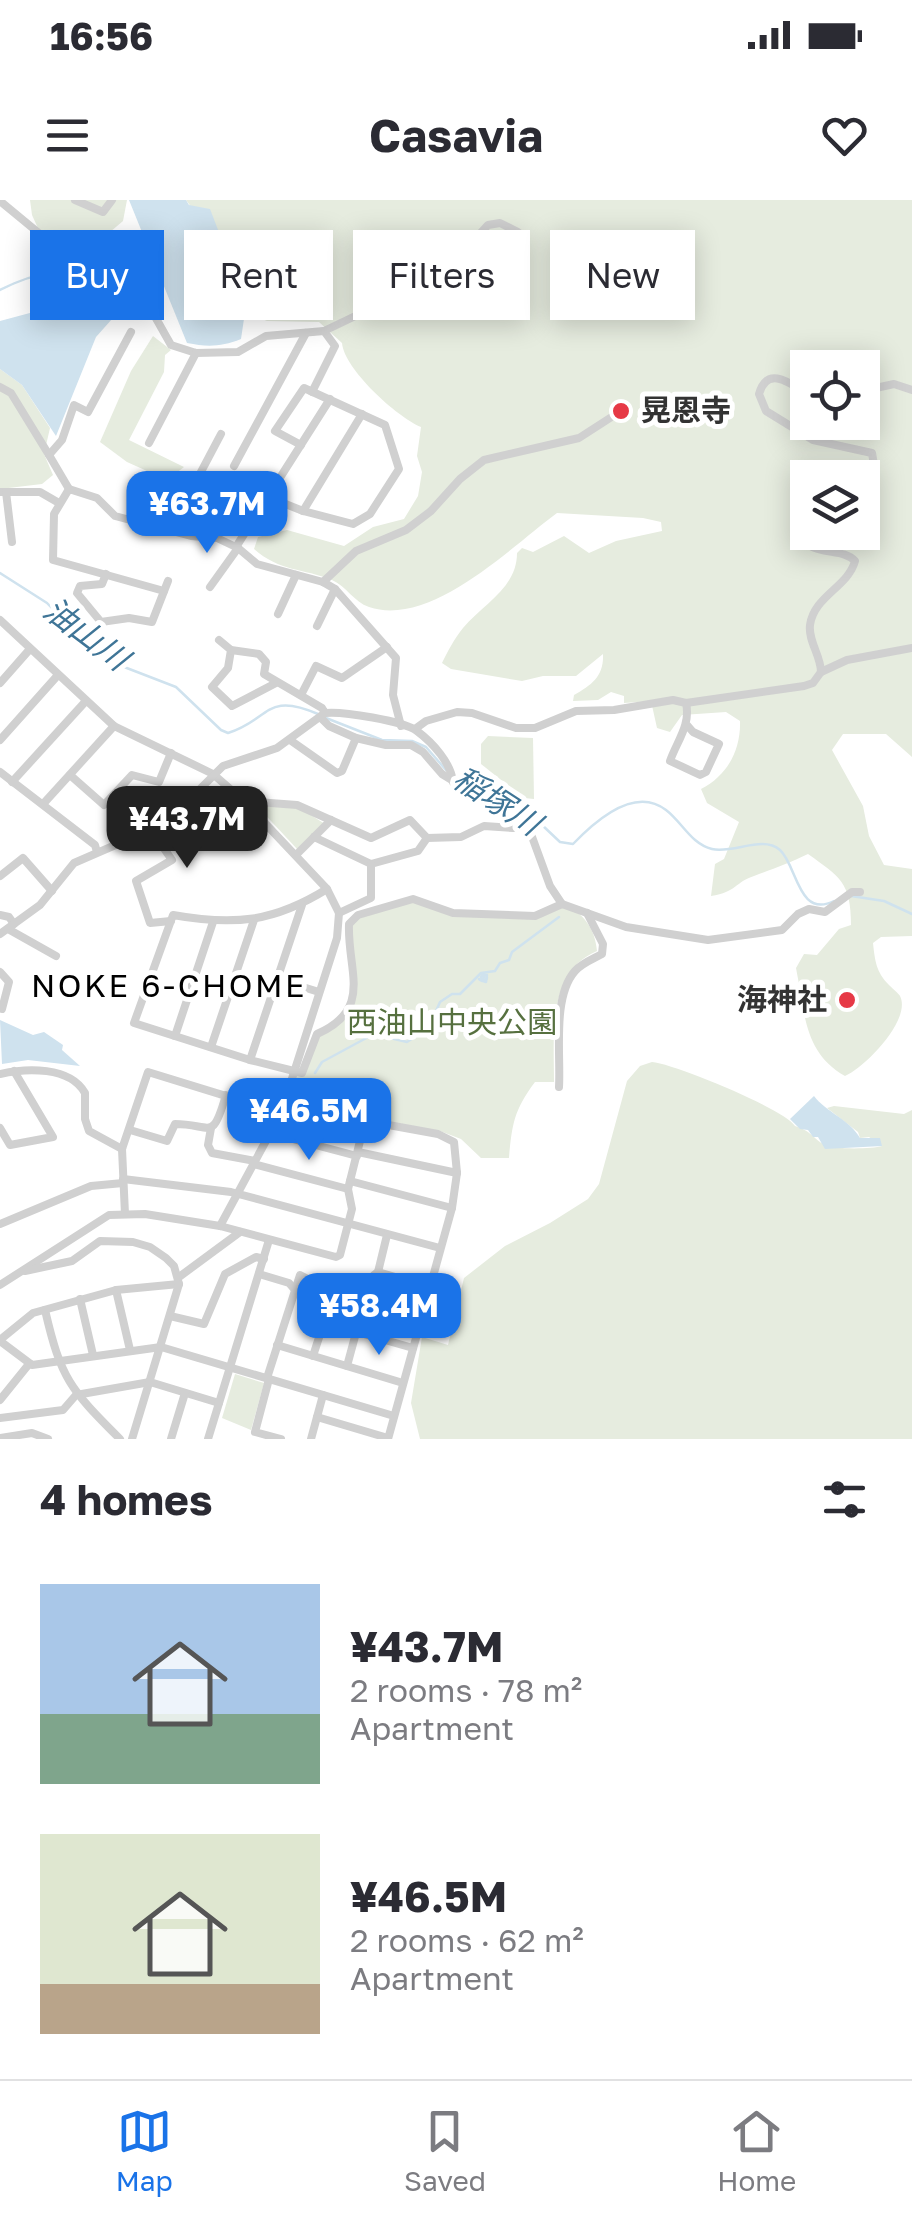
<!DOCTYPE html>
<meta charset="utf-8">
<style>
:root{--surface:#fff;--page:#f7f7f7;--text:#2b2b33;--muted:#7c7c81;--line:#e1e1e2;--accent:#1a73e8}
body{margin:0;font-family:"Golos Text","Noto Sans JP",sans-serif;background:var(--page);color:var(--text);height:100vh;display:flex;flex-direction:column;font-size:38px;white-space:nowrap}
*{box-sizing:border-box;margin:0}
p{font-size:32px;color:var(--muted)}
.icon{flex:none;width:55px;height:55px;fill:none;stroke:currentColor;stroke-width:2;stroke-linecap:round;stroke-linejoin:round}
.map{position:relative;height:1239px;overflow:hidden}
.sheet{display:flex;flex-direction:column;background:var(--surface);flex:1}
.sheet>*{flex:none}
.banner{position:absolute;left:30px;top:30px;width:852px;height:90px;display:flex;gap:20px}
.tools{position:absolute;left:790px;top:150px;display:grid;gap:20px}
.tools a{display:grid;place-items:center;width:90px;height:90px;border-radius:0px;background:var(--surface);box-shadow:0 5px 25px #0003;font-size:50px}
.price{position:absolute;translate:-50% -85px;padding:0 22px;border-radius:20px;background:var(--accent);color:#fff;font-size:32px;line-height:65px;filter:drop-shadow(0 2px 5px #0008)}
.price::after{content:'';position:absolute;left:50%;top:60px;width:30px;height:22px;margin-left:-15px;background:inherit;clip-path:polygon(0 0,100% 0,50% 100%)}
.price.current{background:#222;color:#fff}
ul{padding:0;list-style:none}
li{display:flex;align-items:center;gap:30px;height:250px;padding:0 40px}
li span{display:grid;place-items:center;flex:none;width:280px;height:200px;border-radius:0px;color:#555}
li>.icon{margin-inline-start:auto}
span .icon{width:120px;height:120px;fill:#fffc;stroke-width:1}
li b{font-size:42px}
h2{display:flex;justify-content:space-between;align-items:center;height:120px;padding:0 40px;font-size:42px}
.tag{padding:0 35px;border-radius:0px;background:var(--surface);box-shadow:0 5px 25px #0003;font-size:35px;line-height:90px}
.tag.current{background:var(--accent);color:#fff}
.status{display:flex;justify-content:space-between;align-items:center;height:70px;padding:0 50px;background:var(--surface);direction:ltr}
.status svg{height:28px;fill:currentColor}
header{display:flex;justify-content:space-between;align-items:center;height:130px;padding:0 40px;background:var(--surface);font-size:45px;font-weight:700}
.tabs{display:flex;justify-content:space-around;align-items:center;height:140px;border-top:2px solid var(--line);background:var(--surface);font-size:28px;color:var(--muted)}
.tabs a{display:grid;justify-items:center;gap:5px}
.tabs .current{color:var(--accent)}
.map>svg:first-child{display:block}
</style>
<div class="status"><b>16:56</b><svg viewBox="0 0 49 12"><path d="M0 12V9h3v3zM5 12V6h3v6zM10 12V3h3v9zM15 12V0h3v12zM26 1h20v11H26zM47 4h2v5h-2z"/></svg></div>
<header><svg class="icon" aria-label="menu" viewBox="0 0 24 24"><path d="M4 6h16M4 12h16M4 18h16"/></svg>Casavia<svg class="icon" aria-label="heart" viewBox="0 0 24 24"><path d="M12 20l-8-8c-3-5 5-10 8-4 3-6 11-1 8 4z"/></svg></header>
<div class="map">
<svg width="912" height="1239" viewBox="0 0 912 1239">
<rect width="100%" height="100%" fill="#fff"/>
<!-- green -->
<g fill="#e6ecdf" fill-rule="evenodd">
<path d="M30,0H127L123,21L110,32L128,94L124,97L97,76L74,67L37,64L46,46L32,15Z"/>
<path d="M186,0H912V557L886,534H843L832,550L863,606L869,636L884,665L912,669V736L881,737L873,743C875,761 876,772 889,785C890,786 900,795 900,796C912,820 864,868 845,876C803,852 805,812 796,768L804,754L817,755L839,729L851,725C851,682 840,677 808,654C789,663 773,669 754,676C735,682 737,692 711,696L715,664L724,659L739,622L707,603L701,589C727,576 741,550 740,521L726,512L682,515L670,532L657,528L651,501L624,503V496L611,492L598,500L573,501L574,495C592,485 604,476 603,454L576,476H543L522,481L451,469L442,463C448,451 454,439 463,428C484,403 517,388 517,353L522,348L533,352L564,336L589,353L616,341L662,331L661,322L643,318L557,313C512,346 431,428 369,407C354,402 346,386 332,380C303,368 280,372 254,349L258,337L287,330L344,346L373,327L404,319L418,296L422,272L417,256L421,227C397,217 344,169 342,143L319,122L267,121L245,112L233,86L230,61ZM808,168H862V222H808ZM808,278H862V332H808Z"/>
<path d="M153,136L171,150L165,155L164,172L129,240L184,267L167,280L127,262L100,242L131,171Z"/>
<path d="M0,169L22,185L50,228L44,254L53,275L42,284L0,289Z"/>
<path d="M488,536L533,538L534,599L524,598L481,564V544Z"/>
<path d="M257,606L298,607L325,624L298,650Z"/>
<path d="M413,699C460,716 515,725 562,704C583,712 595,728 597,751C547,772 554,835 554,882H535C514,910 512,924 509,958H481L461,939L440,931L285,902L295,872H302L317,834L339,824L353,798L349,724L358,715Z"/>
<path d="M652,862C675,864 784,909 795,926C811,931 812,937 823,944C832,950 872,949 882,946L869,937L860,938L858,932L827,908L834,906L904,914L912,910V1239H420L411,1203L422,1137L448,1145L464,1078L505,1046L550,1023L588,999L599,984L627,881L640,866Z"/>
<path d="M235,1174L264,1183L251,1230L222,1218Z"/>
</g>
<!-- water -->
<g fill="#cfe2ee">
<path d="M129,0H186L189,5L210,9L230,61L233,86L245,112L241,139C221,147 207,147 187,143Z"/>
<path d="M97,105L112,119L96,137L56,236L22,185L0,169V121L41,110Z"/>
<path d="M0,820L33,835L44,832L63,845L62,850L80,866L28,860L2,864Z"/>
<path d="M814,896C826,912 850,920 860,938H880L882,946L825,949L818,937H813L808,930L800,929L790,919Z"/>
</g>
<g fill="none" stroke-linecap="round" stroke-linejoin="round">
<!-- stream -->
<g stroke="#cfe2ee" stroke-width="2.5">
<path d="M0,90C35,72 64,66 101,83"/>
<path d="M0,373L47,403L74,431L119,465L176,487L221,530L228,533C270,520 265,491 318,514"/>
<path d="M326,518L382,540L412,541L426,547L446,570"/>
<path d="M486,597L542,625L560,642L573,644C594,622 634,585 666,610C682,622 691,644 712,649C733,654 763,635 780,650C797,665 798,719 834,701"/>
<path d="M851,696L884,701L912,714"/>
<path d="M479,779L486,782L487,775"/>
<path d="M480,780L482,781H485L487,778L486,775L483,774L481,777L483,781L484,777"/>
<path d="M315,873L322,862L383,829L390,838L407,842C424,832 433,820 440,802L452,794H460L481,773L495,771L500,763L509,760L512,752L559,717"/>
</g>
<!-- minor -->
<g stroke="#d0d0d0" stroke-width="8">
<path d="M75,0L103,12L112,0"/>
<path d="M0,1L46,39L113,42L171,145L196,153L238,152L266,136L324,131L335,146L312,192"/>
<path d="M324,131L443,74L488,25L500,23L518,32"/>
<path d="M0,187L11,193L49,255"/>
<path d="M862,191L894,184L912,190"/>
<path d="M808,194C790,183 767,165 759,194L766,211L813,240L872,253L874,265L862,278"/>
<path d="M149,243L196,153"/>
<path d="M234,266L306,133"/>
<path d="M193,287L221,234"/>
<path d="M69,289L49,255L62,240L74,205L88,212L131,132"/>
<path d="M0,292H40L59,303"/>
<path d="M6,292L12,342"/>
<path d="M268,297L303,311L353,324L370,314L399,269L385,225L304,188L275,231L301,245"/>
<path d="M303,311L362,214"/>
<path d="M808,311L799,324L803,341C820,356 843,348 855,361C848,387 814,396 810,425C808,441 821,456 821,472"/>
<path d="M154,326L177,283L232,298"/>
<path d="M236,347L330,199"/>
<path d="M106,374L102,384L80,386L77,393L101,422L129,418L152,422L168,381"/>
<path d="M323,382L356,351L406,330L431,311L460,279L484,260L579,238L610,218"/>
<path d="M210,387L238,348"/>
<path d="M164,391L53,360L54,314L69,289L97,298L115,316L191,336L217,338L238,348L257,364L323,382L335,389L396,458L393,495L401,526"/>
<path d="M278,414L296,375"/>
<path d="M0,420L114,526L213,574L244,601L327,689L339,713L337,738L281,913L220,1026"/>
<path d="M317,426L335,389"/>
<path d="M219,440L231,450L228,468L212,487L232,506L276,483"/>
<path d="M231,450L259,454L266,462L264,474L322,508L325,513C342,511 404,521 417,531C433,543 451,563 453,582"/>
<path d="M0,483L30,449"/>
<path d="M301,495L316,466L342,478L387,447"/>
<path d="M686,503L804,486L813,483L821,472L847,460L912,448"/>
<path d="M321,518L329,526L356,538L386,545H411L423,552L442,574L522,623L531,634L550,686L562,704L626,727L708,740L782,730L798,714L809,709L825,712L852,692H860"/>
<path d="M415,529L426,521L457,512L472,513L516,528H535L576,511L614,510L673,500L686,503C691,525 677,541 670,561L700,575L706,572L719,544L693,532L687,525"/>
<path d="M0,540L58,475"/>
<path d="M290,540L337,573L342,571L356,538"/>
<path d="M0,572L95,645L97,652"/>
<path d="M70,575L104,605L132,575L159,582L171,553"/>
<path d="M12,582L85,502"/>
<path d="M244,601L297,605L371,638L410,620L427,638L461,637L484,626L513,628L522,623"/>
<path d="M44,603L114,526"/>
<path d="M149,627L172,660L136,681L150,723L171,721"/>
<path d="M314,637L371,664L418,651L427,638"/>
<path d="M296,655L331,620"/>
<path d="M0,676L23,658L52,691"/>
<path d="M327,689C274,722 234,726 173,715L134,823L250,860L302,873L317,834C374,809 347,771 349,724L358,715L413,699L453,713L535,716L562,704"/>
<path d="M339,713L371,698V664"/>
<path d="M0,715L9,717L14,724"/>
<path d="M8,729L56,756"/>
<path d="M0,734L40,705L74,663L127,640L179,610L223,566L277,548L325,513"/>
<path d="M0,772L9,782L2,809"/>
<path d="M277,779L319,792"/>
<path d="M175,836L213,722"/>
<path d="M211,847L254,720"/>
<path d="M250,860L302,705"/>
<path d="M0,874C26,868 70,866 85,893V919L89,931L122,949"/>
<path d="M559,887C561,855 552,797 575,771C582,763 593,759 602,754L603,744L587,713"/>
<path d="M284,906L438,934L454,942L457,973L452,1008L388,1239"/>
<path d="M0,928L10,945L53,937L14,871"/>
<path d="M211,928L208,945L212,953L255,961"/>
<path d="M130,930L167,941L175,924C212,924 212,943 226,895"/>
<path d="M270,933L357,956"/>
<path d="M358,952L457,973"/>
<path d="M254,964L348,989"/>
<path d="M123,979L231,992L440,1048"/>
<path d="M350,981L452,1008"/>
<path d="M125,1014L122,949L148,872L281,913"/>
<path d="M0,1024L91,986L123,983"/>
<path d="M378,1072L387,1035"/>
<path d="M259,1074L289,1083L295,1090"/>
<path d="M179,1077L240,1032"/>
<path d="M0,1085L109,1015L145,1014L220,1026L336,1057L340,1055L352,1009L348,989L365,921"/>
<path d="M116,1090L130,1150"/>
<path d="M80,1099L93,1155"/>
<path d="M363,1107L374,1075L378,1072L429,1087"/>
<path d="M45,1110C61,1179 70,1189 120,1239"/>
<path d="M170,1116L204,1124L225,1074L256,1057L264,1059"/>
<path d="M357,1132L413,1148"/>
<path d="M0,1140L33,1113L116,1090L179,1084L174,1066L166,1058L150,1047L133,1042L100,1041L72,1061L25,1071"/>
<path d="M0,1141L32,1165L161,1147L394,1216"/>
<path d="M277,1145L403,1183"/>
<path d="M313,1156L334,1091"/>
<path d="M267,1178L300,1075L363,1107L347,1166"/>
<path d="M269,1179L255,1232L281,1239"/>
<path d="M0,1200L29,1164"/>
<path d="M317,1217L388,1238"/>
<path d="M0,1218L63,1210L76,1195L150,1182L219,1203"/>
<path d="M0,1238L32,1233L48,1239"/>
<path d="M132,1239L179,1084"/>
<path d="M171,1239L185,1193"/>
<path d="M208,1239L269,1040"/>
<path d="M311,1239L323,1195"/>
</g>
</g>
<!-- markers -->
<g fill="#e63946" stroke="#fff" stroke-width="4">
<circle cx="621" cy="211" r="10"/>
<circle cx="847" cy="800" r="10"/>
</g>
<g text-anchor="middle" stroke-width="10" stroke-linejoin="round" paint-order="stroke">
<!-- poi labels -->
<g font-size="30" font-weight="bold" fill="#333" stroke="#fff" text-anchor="start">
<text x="641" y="221">晃恩寺</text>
<text x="827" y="810" text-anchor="end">海神社</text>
</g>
<!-- park labels -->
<g font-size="30" fill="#56703f" stroke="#fff">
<text x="452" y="833">西油山中央公園</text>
</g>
<!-- water labels -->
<g font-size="32" font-style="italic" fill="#3f7597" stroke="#fff">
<text transform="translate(86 434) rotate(37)" y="11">油山川</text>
<text transform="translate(497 601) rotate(33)" y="11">稲塚川</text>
</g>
<!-- neighbourhood labels -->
<g font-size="32" letter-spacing="2.5" fill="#000" stroke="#fff">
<text x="169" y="797">NOKE 6-CHOME</text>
</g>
</g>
</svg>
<div class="tools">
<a><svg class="icon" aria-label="locate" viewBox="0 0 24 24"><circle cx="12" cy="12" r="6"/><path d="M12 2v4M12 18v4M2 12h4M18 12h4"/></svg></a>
<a><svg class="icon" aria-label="layers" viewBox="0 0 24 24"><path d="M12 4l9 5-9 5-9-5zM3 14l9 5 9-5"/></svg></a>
</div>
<b class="price" style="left:207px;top:356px">¥63.7M</b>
<b class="price current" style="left:187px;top:671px">¥43.7M</b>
<b class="price" style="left:309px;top:963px">¥46.5M</b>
<b class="price" style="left:379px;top:1158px">¥58.4M</b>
<div class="banner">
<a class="tag current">Buy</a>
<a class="tag">Rent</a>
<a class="tag">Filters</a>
<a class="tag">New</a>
</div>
</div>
<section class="sheet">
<h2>4 homes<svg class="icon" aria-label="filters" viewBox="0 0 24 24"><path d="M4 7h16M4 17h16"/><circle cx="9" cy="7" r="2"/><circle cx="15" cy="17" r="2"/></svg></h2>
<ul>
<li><span style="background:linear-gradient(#a9c7e8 65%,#7fa58c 0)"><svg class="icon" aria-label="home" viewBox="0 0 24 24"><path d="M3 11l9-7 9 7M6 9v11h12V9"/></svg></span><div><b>¥43.7M</b><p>2 rooms · 78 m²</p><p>Apartment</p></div></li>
<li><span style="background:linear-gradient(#dfe7d0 75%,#b9a48a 0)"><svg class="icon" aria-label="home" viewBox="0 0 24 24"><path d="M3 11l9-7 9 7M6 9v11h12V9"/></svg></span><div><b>¥46.5M</b><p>2 rooms · 62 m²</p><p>Apartment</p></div></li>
</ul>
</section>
<nav class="tabs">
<a class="current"><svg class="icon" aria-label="map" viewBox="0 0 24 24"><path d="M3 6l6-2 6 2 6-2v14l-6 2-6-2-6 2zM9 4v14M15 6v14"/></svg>Map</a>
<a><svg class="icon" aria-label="saved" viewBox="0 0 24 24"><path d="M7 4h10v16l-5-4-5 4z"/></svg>Saved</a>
<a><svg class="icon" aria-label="home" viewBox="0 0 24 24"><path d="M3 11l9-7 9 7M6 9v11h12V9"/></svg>Home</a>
</nav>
